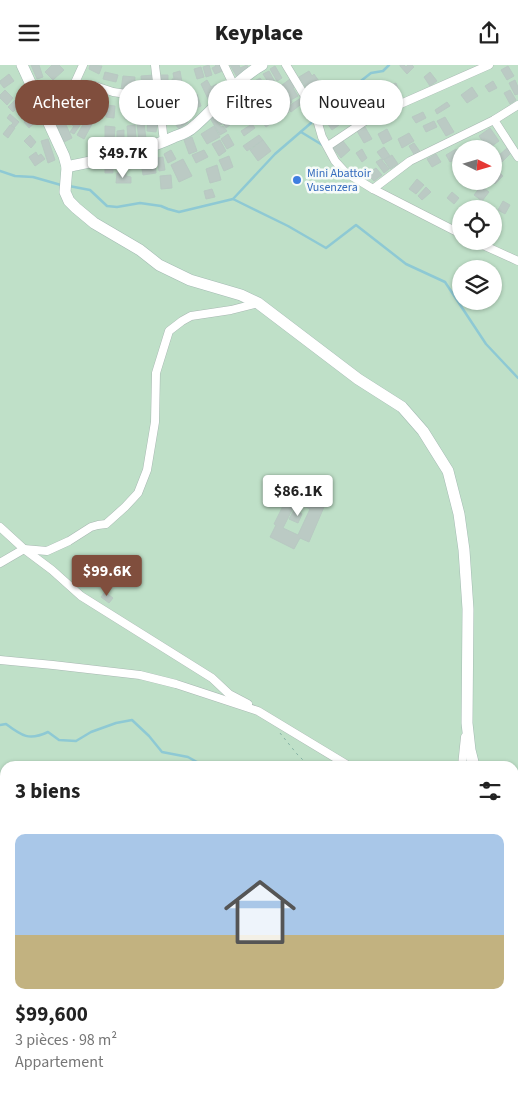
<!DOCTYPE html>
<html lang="fr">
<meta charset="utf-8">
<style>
:root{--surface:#fff;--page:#f6f6f6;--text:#222;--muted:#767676;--accent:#804e3d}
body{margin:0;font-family:"Source Sans 3",sans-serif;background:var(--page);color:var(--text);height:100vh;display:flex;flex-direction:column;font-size:19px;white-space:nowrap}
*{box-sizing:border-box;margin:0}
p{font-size:16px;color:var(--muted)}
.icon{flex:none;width:28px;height:28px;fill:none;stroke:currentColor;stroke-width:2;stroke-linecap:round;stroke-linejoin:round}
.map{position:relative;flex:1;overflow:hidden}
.details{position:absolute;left:0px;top:696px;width:519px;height:336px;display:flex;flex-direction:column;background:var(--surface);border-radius:15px 15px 0 0;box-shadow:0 1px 4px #0004}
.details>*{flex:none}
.hud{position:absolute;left:15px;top:15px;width:489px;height:45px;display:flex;gap:10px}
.needle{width:32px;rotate:95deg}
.controls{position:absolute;left:452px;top:75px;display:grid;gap:10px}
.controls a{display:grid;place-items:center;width:50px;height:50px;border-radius:50%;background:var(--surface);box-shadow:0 1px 4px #0004;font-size:25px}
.price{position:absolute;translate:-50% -42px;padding:0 11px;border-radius:5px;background:#fff;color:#222;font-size:16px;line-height:32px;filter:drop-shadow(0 1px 2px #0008)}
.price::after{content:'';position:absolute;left:50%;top:30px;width:15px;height:11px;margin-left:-8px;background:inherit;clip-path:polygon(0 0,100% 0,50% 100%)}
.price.current{background:var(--accent);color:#fff}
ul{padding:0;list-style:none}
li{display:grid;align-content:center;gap:10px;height:265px;padding:0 15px}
li span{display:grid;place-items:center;height:155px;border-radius:10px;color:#555}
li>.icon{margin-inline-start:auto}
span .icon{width:90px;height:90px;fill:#fffc;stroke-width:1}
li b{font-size:21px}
h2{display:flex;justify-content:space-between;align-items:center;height:60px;padding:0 15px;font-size:21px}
.tag{padding:0 18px;border-radius:22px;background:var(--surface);box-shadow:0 1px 4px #0004;font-size:18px;line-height:45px}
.tag.current{background:var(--accent);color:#fff}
header{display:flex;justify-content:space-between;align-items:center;height:65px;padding:0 15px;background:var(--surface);font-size:22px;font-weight:800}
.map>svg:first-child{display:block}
</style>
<header><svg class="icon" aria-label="menu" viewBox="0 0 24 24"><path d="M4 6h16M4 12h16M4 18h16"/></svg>Keyplace<svg class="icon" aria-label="share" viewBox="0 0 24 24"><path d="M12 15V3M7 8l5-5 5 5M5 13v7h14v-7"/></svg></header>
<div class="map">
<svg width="518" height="1032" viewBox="0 0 518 1032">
<rect width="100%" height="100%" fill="#e6efeb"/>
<!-- green -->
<path fill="#bfe0c8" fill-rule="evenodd" d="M0,0H518V1032H0ZM461,84H494V116H461ZM461,144H494V176H461ZM461,204H494V236H461ZM5,701H514V1028H5Z"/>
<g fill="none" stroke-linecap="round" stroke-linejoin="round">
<!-- stream -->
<g stroke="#8ec9d4" stroke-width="2.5">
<path d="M301,67L324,81"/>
<path d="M0,106L15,111L33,112L61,120"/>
<path d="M69,121L90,125L107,141L117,142L140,138L161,141L168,144L179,147L233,134L275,89L311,58L323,44L348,28L357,19L371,8L383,6L389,0"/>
<path d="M233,134L288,161L326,183L356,160L406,199L445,217L486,279L518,313"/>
<path d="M0,660L6,659C22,671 29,676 48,667L59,675L76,676L91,667L116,658L132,655L149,671L162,687L188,692L204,701"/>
<path d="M427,1028L428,1032"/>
</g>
</g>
<!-- building -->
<g fill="#bbcac4" stroke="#b8c9c2" fill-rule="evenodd">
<path d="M31,0H39L43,12L37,14Z"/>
<path d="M52,0H59L64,5L53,15L45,7Z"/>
<path d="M90,0L102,1L99,9L89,4Z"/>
<path d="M209,0L212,10L206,12L203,2Z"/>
<path d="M215,0H223L225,5L215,9L212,3L216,1Z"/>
<path d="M230,0H239L240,3L247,0L249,5L237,12Z"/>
<path d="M400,0H404L406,2L408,0H412L414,2L407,9L400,1Z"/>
<path d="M275,1L282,13L277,16L270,4Z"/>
<path d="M508,1L514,11L507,15L501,5Z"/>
<path d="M201,2L204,12L197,14L194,4Z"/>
<path d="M180,6L182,17L173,18L172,14H174L173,8Z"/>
<path d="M269,6L275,17L270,20L263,9Z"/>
<path d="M309,6L312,11L314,9L316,12L319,16L316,18L324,31L315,37L299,12Z"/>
<path d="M105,7L118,10L116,17L103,14Z"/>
<path d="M430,7L437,16L430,21L424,12Z"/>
<path d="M9,9L14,16L4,23L0,18V16Z"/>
<path d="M154,10L155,22L142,24L141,11Z"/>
<path d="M161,10H168V21L162,22Z"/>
<path d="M123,11L135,12L134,26L121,25Z"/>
<path d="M260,13L265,20L255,27L250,20L251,19V18Z"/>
<path d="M290,14L295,21L293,23L298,31L291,35L292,37L288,40L283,32L280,35L274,26Z"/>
<path d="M207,15L211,22L217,19L221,26L213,30L214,33L209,36L201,19Z"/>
<path d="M515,15L518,22V29L515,30L509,18Z"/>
<path d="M493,16L497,23L489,27L485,21Z"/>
<path d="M57,17L60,22L56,25L62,35L55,40L45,24Z"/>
<path d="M396,18L400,29L391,33L386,22Z"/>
<path d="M472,22L478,31L467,38L461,30Z"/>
<path d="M82,24L94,28L90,42L77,37Z"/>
<path d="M5,25L13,33L7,40L0,33V30Z"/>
<path d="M510,25L516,35L510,39L504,28Z"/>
<path d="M25,26L30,31L21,39L17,35Z"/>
<path d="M173,29L175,37L163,39L162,31Z"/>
<path d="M197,29L201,41L188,46L184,34Z"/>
<path d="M381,29L384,36L377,40L374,33Z"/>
<path d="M238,30L244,41L237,45L231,34Z"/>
<path d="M138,31L149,32L148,39H138Z"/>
<path d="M301,33L304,37L291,47L287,42Z"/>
<path d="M15,35L20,40L13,47L8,42Z"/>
<path d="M283,35L289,47L284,50L277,38Z"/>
<path d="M95,36L102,39L98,52L91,49Z"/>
<path d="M231,37L235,46L232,48L231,45H230L235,56L233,57L224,41Z"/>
<path d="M447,37L450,41L437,49L435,45Z"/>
<path d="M261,38L267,48L260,53L254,42Z"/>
<path d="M107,40L115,41L114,53L106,52Z"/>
<path d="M140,42H146V48H148L147,55H138V47H140Z"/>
<path d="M362,43L368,49L359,57L353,51Z"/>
<path d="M69,44L75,50L69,58L66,55L68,53L64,50Z"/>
<path d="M125,46L135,47V54H125Z"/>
<path d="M223,46L231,59L226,63L223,58L221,60L216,50Z"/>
<path d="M35,47L40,53L29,63L24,57Z"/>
<path d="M249,47L253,53L244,59L240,53Z"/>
<path d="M272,47L277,54L266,62L261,55Z"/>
<path d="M341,47L347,55L341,59L335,51Z"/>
<path d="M423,47L426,53L416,58L412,52Z"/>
<path d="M181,48L188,57L179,64L172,55Z"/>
<path d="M10,49L19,57L14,63L11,60L13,58L7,53Z"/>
<path d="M62,51L72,73L64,77L54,55Z"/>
<path d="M214,51L221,62L223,61L227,66L220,70L210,53Z"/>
<path d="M77,52L83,56L74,69L70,67L74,61L72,60Z"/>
<path d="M445,52L454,67L446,71L437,56Z"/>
<path d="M334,53L339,60L332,65L327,58Z"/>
<path d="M148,55L158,56L156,67L147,66Z"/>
<path d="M85,56L92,59L84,74L77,70Z"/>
<path d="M434,56L437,62L426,67L423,61Z"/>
<path d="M144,58L146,74L139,75L137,59Z"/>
<path d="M252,59L255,63L244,71L241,66Z"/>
<path d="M10,60L15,63L8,73L3,69Z"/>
<path d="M135,60L136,73H128L127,61Z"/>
<path d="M105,61L115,62L114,76L105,75Z"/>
<path d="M214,61L220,72L207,79L201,69Z"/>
<path d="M365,62L372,74L364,78L357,66Z"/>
<path d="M490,63L499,76L488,84L479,71Z"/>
<path d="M387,64L392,74L383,79L378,69Z"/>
<path d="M124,65V75H117V66Z"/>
<path d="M409,68L414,76L402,83L398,74Z"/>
<path d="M228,69L234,80L227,84L221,74Z"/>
<path d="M30,70L36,77L31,83L24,76Z"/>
<path d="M259,70L263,75L247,86L243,81Z"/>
<path d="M192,72L197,86L189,89L184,75Z"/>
<path d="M48,74L55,95L48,98L41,76Z"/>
<path d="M220,75L226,86L219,91L212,79Z"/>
<path d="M263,75L271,86L258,96L250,85Z"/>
<path d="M343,76L350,85L341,93L333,83Z"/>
<path d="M96,77L106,78L105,89L94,88Z"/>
<path d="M414,78L421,88L415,91L409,81Z"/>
<path d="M384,82L390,91L383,95L377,87Z"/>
<path d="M507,83L511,88L502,97L497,92Z"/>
<path d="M362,84L367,93L362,97L356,88Z"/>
<path d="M456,84L460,91L450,97L446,90Z"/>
<path d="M171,85L176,94L168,98L164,89Z"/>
<path d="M204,85L208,92L196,98L192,90Z"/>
<path d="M36,87L38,91L41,89L45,94L35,101L29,92Z"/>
<path d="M436,89L441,97L432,102L427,94Z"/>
<path d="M154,90L156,108L143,110L140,92Z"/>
<path d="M392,90L398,99L390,104L384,95Z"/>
<path d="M229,91L233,102L224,106L219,95Z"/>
<path d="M163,92L165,105L159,106L157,93Z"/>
<path d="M183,94L192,111L179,117L171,100Z"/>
<path d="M381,94L389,104L384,108L376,97Z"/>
<path d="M130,96L131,102L118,105L116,99Z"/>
<path d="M105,98L113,99V108H105Z"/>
<path d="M217,100L221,115L210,118L206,104Z"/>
<path d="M376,103L382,110L374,116L371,113L369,115L367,112L375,107L373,105Z"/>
<path d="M498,106L503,111L495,119L492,116H494V110Z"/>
<path d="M117,108H126V111L131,112V118H116Z"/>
<path d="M171,110L172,123L161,124L160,111Z"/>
<path d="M417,114L424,120L416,129L409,124Z"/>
<path d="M481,121L489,127L482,136L474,130Z"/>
<path d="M426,122L431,127L422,135L418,131Z"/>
<path d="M212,124L215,132L206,134L204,126Z"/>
<path d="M452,127L459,133L454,139L447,133Z"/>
<path d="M503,136L510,140L505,149L498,145Z"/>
<path d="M294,419L327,435L309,477L300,473L294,484L270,472L276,460L274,459ZM296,437L310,444L298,470L283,463Z"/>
<path d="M294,445L302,449L298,458L289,454Z"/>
<path d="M105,527L113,533L109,538L101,532Z"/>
<path d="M1,988L5,990V1005L0,1004V993Z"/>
<path d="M12,1028H27L26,1032H11Z"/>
<path d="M116,1028H131V1032H115Z"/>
</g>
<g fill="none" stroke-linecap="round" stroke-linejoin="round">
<!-- street casing -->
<g stroke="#a8b8b2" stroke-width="9">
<g id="street">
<path d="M155,0L164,77"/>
<path d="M224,0L234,21"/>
<path d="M286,0L315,48L322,72L335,96L345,107L373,124L461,169"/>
<path d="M73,22L95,21L113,27L126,29L158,28"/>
<path d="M494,55L518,92"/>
<path d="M49,60L73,22L83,0"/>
<path d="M328,81L371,52L489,0"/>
<path d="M373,124L410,96L494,55L518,40"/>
<path d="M474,176L518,196"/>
<path d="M0,462L24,484L52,505L81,531L212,613L229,629L248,639"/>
<path d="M0,498L24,484L47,486L69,476L91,462L98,460L106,459L125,442L138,428L147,405L155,357L156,308L169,266L182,256L191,251L231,245L258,238"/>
<path d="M0,595L53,600L140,610L176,619L258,646L349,701"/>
<path d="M462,701L465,672"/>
<path d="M0,725L5,726"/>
<path d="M0,743L5,746"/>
<path d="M514,841L518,849"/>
<path d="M0,849L5,847"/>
<path d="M0,902H5"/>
<path d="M346,1028L358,1032"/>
<path d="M394,1028L398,1032"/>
<path d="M137,1032V1028"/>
<path d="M229,1032L246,1028"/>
</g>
</g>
<!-- secondary casing -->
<g stroke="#a4bbb3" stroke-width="12">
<g id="secondary">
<path d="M22,0L64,91L67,102L65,127L69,136L76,143L94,158L140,185L159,200L190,215L241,230L258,238L358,314L402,342L423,366L448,406L459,449L464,485L468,544L467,658L470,685L474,701"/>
<path d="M67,102C103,94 140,88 174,72C179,70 186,68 191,64C215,45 235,15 262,0"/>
<path d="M514,802L518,810"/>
</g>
</g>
<!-- path -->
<g stroke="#86b3a5" stroke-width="1" stroke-dasharray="2.5 4" stroke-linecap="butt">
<path d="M280,668L297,689L309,701"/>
<path d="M472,1028L475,1032"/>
</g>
<!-- street -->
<use href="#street" stroke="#fff" stroke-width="8"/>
<!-- secondary -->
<use href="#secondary" stroke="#fff" stroke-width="11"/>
</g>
<!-- markers -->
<circle fill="#3f7fe0" stroke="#f7fbf9" stroke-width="2" cx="297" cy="115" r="5"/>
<g text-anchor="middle" stroke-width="5" stroke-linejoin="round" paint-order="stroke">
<!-- shop labels -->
<g font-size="12" fill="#366cbe" stroke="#f7fbf9" text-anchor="start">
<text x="307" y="112">Mini Abattoir<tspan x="307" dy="14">Vusenzera</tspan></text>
</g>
</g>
</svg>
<div class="controls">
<a><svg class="needle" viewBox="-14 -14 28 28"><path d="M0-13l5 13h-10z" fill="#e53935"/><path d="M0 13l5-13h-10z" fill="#767676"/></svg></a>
<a><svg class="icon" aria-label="locate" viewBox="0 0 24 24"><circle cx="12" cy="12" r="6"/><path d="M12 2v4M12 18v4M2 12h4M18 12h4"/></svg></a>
<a><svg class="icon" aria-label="layers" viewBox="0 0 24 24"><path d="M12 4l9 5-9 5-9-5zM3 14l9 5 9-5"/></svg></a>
</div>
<b class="price" style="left:123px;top:114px">$49.7K</b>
<b class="price" style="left:298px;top:452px">$86.1K</b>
<b class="price current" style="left:107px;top:532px">$99.6K</b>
<div class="hud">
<a class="tag current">Acheter</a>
<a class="tag">Louer</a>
<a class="tag">Filtres</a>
<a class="tag">Nouveau</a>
</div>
<section class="details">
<h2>3 biens<svg class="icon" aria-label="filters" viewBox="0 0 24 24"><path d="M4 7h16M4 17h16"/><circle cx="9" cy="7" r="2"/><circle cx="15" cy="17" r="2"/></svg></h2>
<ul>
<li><span style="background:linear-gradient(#a9c7e8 65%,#c2b280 0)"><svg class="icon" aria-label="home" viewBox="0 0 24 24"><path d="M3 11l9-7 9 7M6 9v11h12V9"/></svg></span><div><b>$99,600</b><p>3 pièces · 98 m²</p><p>Appartement</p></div></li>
</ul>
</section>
</div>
